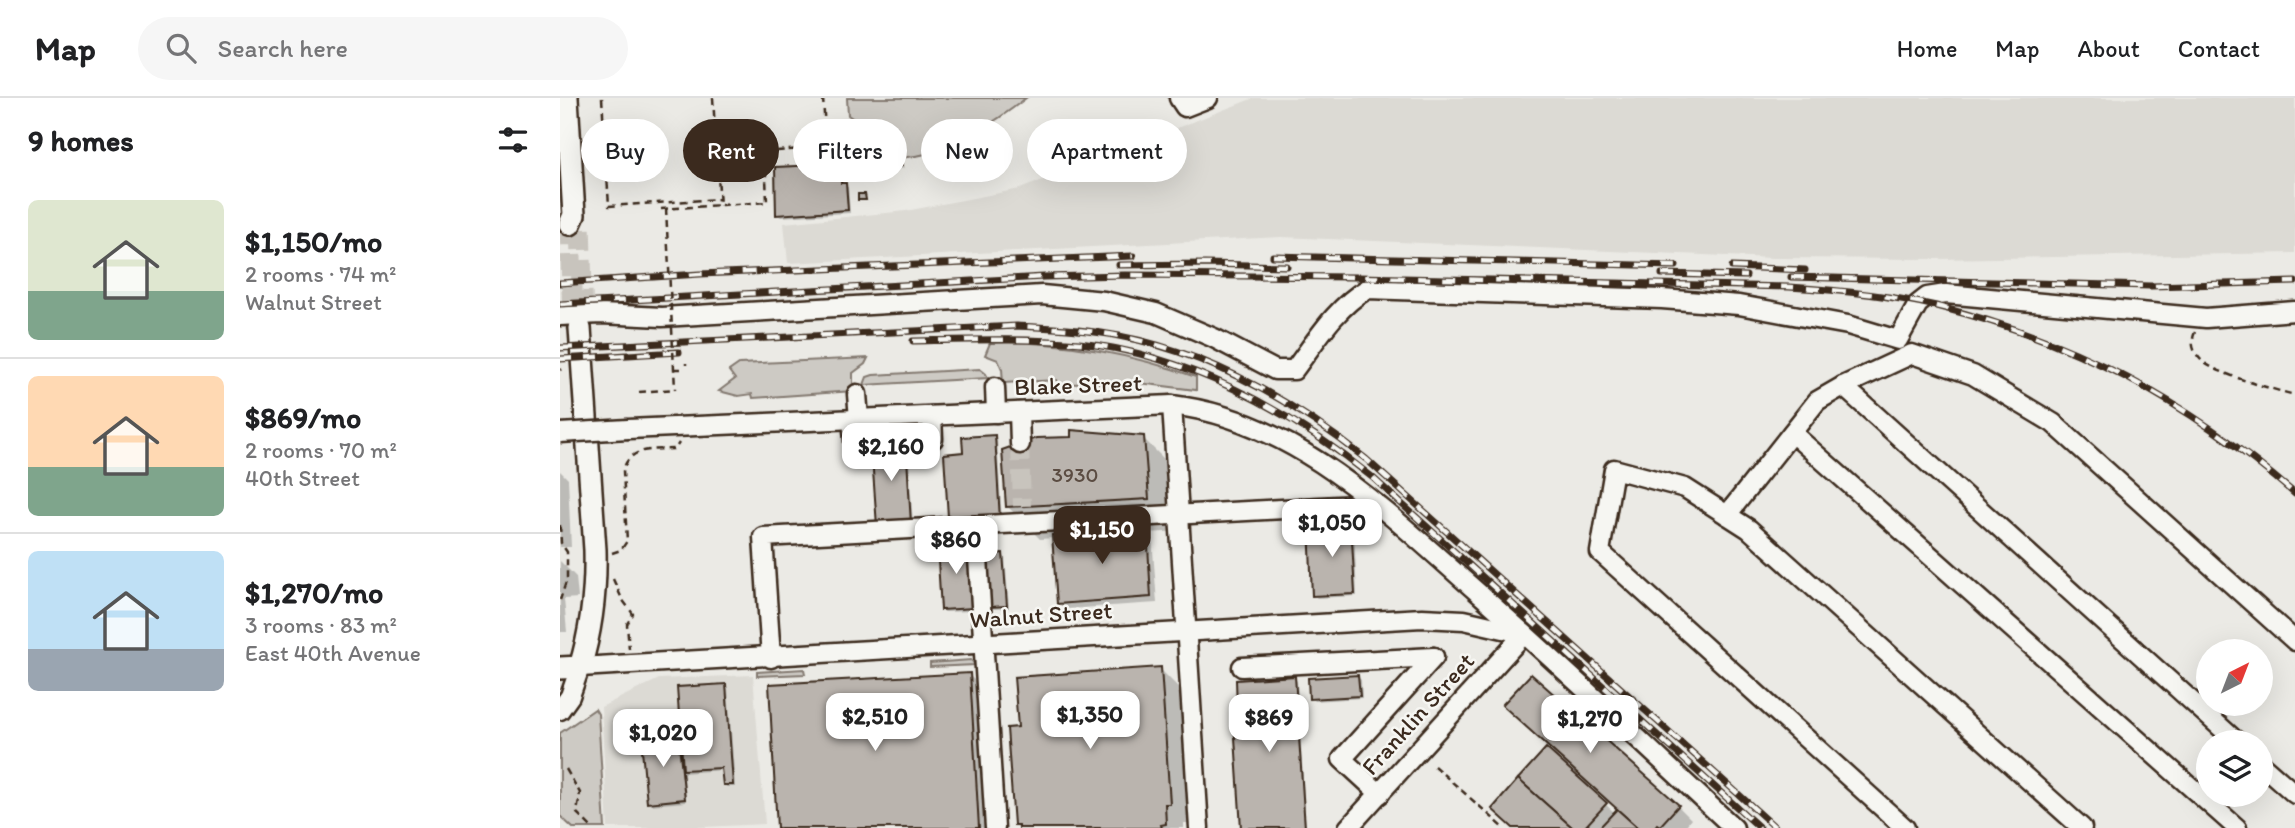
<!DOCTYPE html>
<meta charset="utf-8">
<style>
:root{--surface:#fff;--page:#f6f6f6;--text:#202124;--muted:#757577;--line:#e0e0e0;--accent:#3b2a1e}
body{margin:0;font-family:Itim,sans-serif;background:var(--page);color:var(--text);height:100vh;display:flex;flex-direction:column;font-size:26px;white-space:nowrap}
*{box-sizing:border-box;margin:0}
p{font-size:23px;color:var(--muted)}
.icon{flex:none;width:38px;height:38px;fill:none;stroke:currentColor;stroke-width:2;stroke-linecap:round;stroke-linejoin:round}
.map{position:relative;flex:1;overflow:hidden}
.side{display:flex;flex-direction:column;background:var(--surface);width:560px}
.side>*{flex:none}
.guide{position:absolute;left:21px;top:21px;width:665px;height:63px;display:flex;gap:14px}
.needle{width:46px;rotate:42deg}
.fabs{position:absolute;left:1636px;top:541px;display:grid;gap:14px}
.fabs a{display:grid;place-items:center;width:77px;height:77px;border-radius:50%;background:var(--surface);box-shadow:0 7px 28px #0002;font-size:35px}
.price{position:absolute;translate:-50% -60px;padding:0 16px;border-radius:14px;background:#fff;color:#222;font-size:23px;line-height:46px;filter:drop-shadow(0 2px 4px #0008)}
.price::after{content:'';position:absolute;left:50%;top:42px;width:21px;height:16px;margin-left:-10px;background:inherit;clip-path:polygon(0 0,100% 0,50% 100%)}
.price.current{background:var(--accent);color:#fff}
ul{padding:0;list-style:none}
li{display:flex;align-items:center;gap:21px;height:175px;padding:0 28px}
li+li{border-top:2px solid var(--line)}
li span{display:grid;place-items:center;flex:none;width:196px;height:140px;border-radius:10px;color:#555}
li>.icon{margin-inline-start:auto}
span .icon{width:84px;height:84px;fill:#fffc;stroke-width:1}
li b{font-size:30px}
h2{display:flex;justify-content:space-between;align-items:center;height:84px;padding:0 28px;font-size:30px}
.pill{padding:0 24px;border-radius:32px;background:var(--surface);box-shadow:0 7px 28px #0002;font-size:24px;line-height:63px}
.pill.current{background:var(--accent);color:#fff}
header{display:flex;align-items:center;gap:42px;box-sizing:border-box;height:98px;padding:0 35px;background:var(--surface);border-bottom:2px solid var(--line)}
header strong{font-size:33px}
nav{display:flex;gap:38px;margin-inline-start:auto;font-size:24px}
.search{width:490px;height:63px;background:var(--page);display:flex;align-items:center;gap:18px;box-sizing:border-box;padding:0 24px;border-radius:38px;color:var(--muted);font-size:26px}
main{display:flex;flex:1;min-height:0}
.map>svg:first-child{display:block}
</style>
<header>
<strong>Map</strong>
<div class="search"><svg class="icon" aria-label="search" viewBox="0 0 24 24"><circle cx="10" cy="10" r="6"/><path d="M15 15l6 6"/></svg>Search here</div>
<nav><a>Home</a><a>Map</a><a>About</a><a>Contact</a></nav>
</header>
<main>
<section class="side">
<h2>9 homes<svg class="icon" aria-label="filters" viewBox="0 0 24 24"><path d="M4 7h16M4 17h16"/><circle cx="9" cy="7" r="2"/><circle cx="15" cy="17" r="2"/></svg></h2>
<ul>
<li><span style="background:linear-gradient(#dfe7d0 65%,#7fa58c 0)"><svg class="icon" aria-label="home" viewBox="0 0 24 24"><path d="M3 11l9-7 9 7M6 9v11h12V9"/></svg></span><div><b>$1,150/mo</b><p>2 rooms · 74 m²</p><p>Walnut Street</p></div></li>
<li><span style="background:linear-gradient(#ffd9b3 65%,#7fa58c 0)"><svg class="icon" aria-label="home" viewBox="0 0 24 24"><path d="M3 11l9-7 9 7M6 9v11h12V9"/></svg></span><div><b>$869/mo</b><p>2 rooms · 70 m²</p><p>40th Street</p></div></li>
<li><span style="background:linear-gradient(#bfe0f5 70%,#9aa5b1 0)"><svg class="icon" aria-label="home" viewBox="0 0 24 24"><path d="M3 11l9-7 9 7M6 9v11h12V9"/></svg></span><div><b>$1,270/mo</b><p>3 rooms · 83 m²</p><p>East 40th Avenue</p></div></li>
</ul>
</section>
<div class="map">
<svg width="1735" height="730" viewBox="0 0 1735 730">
<rect width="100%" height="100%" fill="#ebeae5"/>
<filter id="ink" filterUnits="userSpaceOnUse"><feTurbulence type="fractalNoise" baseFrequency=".0143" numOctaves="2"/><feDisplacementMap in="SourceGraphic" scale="14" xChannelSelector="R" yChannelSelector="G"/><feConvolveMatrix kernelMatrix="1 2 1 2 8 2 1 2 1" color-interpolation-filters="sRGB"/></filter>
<g filter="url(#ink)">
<!-- built -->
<g fill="#dcdad4">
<path d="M694,0H1735V155L1376,161L1213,160L721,139L228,165L224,125L346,113L460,91Z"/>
<path d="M193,577L205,726L122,730H48L41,609L99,581Z"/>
</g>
<!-- green -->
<g fill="#cdcac4" stroke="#847a71" stroke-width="2">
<path d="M287,0H466C437,23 405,44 369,55C357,59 343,59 330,61L315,37L288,17Z"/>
<path d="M430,245C500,242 570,256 636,279V292L579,285L499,286L497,282L443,285L442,271L438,262L425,257Z"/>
<path d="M308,260L305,266L293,275V293L193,300L192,296L178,298L159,293L175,281L169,273L179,266Z"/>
<path d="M420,271L426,276L428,280L304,287L307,279L313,277Z"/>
<path d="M411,562L415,567L370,569V565Z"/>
<path d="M244,571L245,576L197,578V574Z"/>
<path d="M35,611L38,616L45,730H13L0,718V635Z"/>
</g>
<!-- shadow -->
<g fill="#0003">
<path d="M340,65L344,70L336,72L333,69Z"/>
<path d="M279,68L282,71L283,87L288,89L290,115L221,119L218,117Z"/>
<path d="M434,339L437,341L442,424L393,421L390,418Z"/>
<path d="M583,340L616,373L621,433L588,435L592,439L597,505L505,511L499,505L494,440L480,441L447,408Z"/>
<path d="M345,345L348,348L353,428L313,347Z"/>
<path d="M0,373L8,381L11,449H0Z"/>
<path d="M791,426L794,429L797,498L757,500L754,497Z"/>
<path d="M410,445L416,513L385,514L382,512Z"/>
<path d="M442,457L445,459L449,510L434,511L431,508Z"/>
<path d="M0,463L16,479L18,500L4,501L7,534H0Z"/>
<path d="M600,571L620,591L629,725H624V730H459L455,727L460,631Z"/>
<path d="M409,577L419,587L428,730H219Z"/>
<path d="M798,579L801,582L802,600L754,603L751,600Z"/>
<path d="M734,580L737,583L746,730H682Z"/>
<path d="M165,588L168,590L175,689H167L164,687L163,672L124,675L126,704L91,707L89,704L118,639L122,644Z"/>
<path d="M986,653L1055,715L1118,708L1131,721L1124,730H954Z"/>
</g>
<!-- building -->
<g fill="#bab4ae" stroke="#3b2a1e" stroke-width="2">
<path d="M341,63L342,68L332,70L331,65Z"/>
<path d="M280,66L281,85H286L288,112L216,117L215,69Z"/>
<path d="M298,96H305L306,102H298Z"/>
<path d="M511,332L584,338L589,401L446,409L442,352L476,340L511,339Z"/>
<path d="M435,337L440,422L406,424L405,418L388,419L384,356L403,354L402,339Z"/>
<path d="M346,343L351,426L317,428L311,345Z"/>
<path d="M791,424L795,496L752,498L749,426Z"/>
<path d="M587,431L591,499L497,506L492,437Z"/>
<path d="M410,444L414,510L381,512L377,446Z"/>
<path d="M443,455L447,508L429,509L426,456Z"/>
<path d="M601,569L610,706H605L606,726L601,727L602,730H459V727H454L447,630L458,629L454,579Z"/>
<path d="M410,575L419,730H217L209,586Z"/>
<path d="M971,576L1119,707L1100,728L1097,726L1094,730H1078L942,607Z"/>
<path d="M798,577L800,598L749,601L748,580Z"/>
<path d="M735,578L745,730H681L673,609H677L676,582Z"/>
<path d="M166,586L173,687H163L161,670L123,672L117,589Z"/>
<path d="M118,637L125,701L87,705L81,641Z"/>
<path d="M986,650L1047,705L1024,730H1013L958,681Z"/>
<path d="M958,681L1013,730H953L932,711Z"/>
<path d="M1057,711L1078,730H1039Z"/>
</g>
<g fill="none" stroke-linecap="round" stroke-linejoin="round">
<!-- minor-tunnel -->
<path stroke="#c8c4bd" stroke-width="18" stroke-dasharray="18 9" stroke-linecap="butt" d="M460,346L462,408"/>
<!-- major-tunnel -->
<path stroke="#c8c4bd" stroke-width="21" stroke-dasharray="21 10" stroke-linecap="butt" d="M10,126L13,224L20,230L23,224L20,125"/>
<!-- minor casing -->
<g stroke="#3b2a1e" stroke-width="23">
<g id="minor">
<path d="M619,0L625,9L648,0"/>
<path d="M0,218L41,216L102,219L482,197L544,203L596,215L654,240L715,272H734C756,243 775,210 807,191L1102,201L1179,207L1288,227L1338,242L1358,206L1367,199L1386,196L1646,220L1735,213"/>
<path d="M1283,288L1677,644"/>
<path d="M435,289L436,315"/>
<path d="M297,296L299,321"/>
<path d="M612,307L639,730"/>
<path d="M459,314L460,346"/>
<path d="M372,318L373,341"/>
<path d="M292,321L294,343"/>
<path d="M68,331L612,307C739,322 831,419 923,499C1008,574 1091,653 1174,730"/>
<path d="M1232,335L1677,730"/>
<path d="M1167,417L1257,303L1283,288L1352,256L1413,277L1493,325L1735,543"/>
<path d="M416,428L435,730"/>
<path d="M211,560L203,439L816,406"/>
<path d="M682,569L874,559"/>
<path d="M0,612L10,598L20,569L862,520L904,522L961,535"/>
<path d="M1701,666L1735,696"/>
<path d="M820,696L782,661L874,559"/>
<path d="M788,730L964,536"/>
<path d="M1345,730L1040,454L1054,371L1125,390L1189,431L1522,730"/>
</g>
</g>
<!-- major casing -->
<g stroke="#3b2a1e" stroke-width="26">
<g id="major">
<path d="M7,0L14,117L10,126"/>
<path d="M0,570L20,569C32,530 36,493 35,452L20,230"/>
</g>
</g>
<!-- path -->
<g stroke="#3b2a1e" stroke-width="2.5" stroke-dasharray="7 5" stroke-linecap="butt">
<path d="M42,0L49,108L160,101"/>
<path d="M153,0L160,108"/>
<path d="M263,0L266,49"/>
<path d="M101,111L207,104L205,54L266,49L275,55L310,53"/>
<path d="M1635,234C1630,245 1633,254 1642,263C1657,276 1715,292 1735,297"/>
<path d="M126,265V267"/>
<path d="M114,271H126"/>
<path d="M0,272L2,271"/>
<path d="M79,294L115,291"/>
<path d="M0,427L1,445L7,454V481L0,502"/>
<path d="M52,455L61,452L67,443L63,373C69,348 94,352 115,351L119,345"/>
<path d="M53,481L62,501L73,516L67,526L69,551"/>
<path d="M874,668L944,730"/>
<path d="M6,671L20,695L17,715L32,730"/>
</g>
<!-- minor -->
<use href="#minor" stroke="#f6f6f2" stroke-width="18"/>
<!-- major -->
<use href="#major" stroke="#f6f6f2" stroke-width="21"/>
<!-- rail casing -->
<g stroke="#3b2a1e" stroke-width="7">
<g id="rail">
<path d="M713,158L1116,168"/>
<path d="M559,167L645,166L727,168"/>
<path d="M1172,169L1245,172"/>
<path d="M1102,176L1186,178"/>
<path d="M1231,179L1591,188L1735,184"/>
<path d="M0,185L140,176L573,158"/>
<path d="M0,206L484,179L565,177L798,179L1229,189C1278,192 1329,197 1376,208C1514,242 1628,303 1735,396"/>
<path d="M353,243C408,242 463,240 519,245C626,256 729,312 812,379L1200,730"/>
<path d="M0,250L457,228C491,230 525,231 559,238C650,255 734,304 806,361L1216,730"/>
<path d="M0,261L119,254"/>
</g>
</g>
<!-- rail -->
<use href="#rail" stroke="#f6f6f2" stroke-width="4.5" stroke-dasharray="13" stroke-linecap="butt"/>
<!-- minor-bridge casing -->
<g stroke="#3b2a1e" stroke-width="23" stroke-linecap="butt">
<path id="minor-bridge" d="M0,335L68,331"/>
</g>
<!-- path-bridge -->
<path stroke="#3b2a1e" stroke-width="2.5" stroke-dasharray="7 5" stroke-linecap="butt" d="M106,110L115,291"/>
<!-- minor-bridge -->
<use href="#minor-bridge" stroke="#f6f6f2" stroke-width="18"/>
</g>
</g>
<g text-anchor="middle" stroke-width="5" stroke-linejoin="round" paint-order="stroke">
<!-- number labels -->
<g font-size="21" fill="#5b4c42">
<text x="515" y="384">3930</text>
</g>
<!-- street labels -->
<g font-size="24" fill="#3b2a1e" stroke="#f6f6f2">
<text transform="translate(518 287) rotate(-2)" y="8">Blake Street</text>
<text transform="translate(481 517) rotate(-4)" y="8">Walnut Street</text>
<text transform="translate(858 616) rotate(-48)" y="8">Franklin Street</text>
</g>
</g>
</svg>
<div class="fabs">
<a><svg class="needle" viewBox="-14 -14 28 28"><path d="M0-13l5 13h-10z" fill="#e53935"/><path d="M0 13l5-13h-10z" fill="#757577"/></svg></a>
<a><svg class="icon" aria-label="layers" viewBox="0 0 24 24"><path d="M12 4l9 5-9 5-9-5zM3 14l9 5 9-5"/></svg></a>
</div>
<b class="price" style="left:331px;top:385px">$2,160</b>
<b class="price" style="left:772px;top:461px">$1,050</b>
<b class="price current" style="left:542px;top:468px">$1,150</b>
<b class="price" style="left:396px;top:478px">$860</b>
<b class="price" style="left:530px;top:653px">$1,350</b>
<b class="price" style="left:315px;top:655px">$2,510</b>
<b class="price" style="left:709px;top:656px">$869</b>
<b class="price" style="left:1030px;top:657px">$1,270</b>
<b class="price" style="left:103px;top:671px">$1,020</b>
<div class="guide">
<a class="pill">Buy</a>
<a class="pill current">Rent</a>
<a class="pill">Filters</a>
<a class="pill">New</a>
<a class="pill">Apartment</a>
</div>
</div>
</main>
